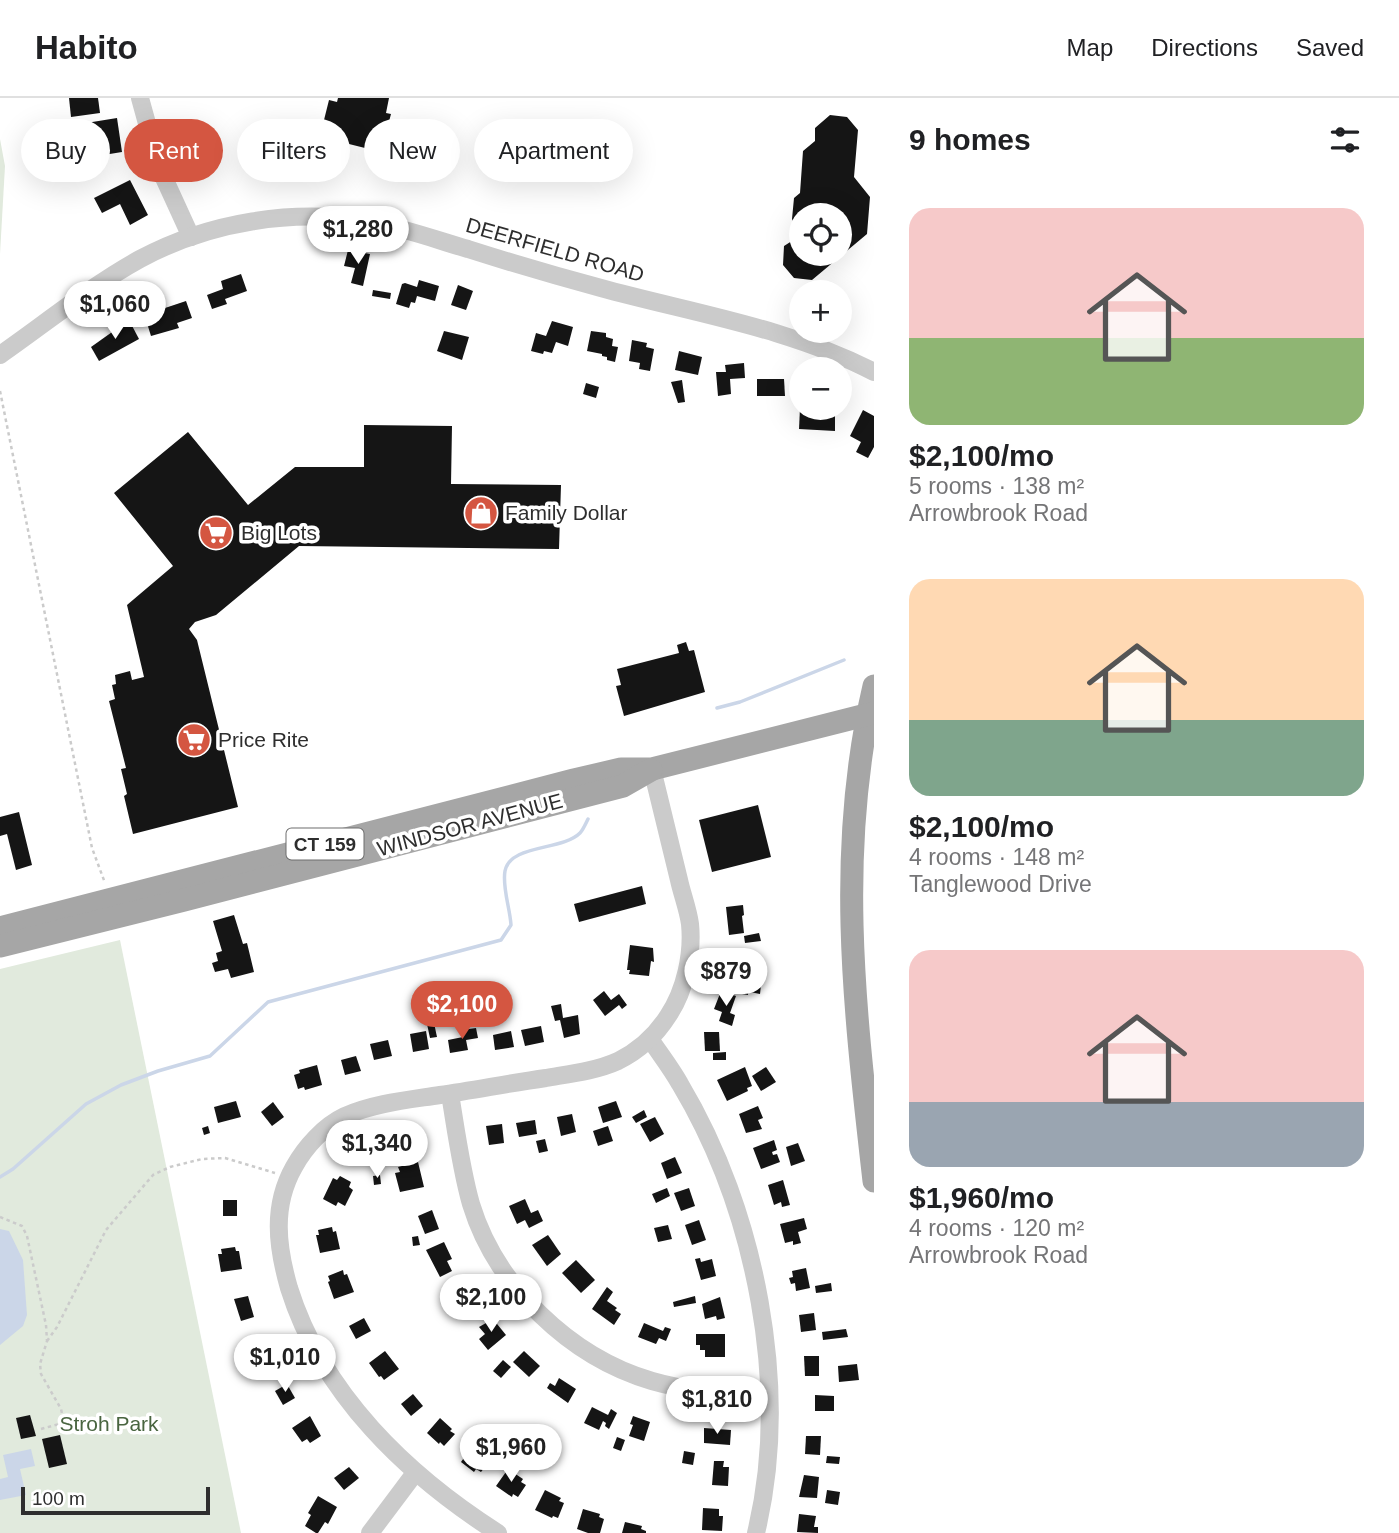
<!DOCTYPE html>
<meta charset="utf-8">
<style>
:root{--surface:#fff;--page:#f6f6f6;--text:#202124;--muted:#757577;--line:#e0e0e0;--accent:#d45641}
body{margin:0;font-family:Helvetica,sans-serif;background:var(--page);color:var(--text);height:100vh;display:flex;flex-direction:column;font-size:26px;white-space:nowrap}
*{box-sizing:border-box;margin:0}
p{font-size:23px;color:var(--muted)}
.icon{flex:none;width:38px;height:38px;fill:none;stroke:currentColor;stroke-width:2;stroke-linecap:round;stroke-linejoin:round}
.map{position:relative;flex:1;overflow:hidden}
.details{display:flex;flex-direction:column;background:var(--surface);width:525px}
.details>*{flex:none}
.top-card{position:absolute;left:21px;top:21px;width:665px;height:63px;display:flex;gap:14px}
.buttons{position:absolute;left:789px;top:105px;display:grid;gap:14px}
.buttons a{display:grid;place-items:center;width:63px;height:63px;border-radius:50%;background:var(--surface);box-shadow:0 7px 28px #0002;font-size:35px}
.scale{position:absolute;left:21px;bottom:18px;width:189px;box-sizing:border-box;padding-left:7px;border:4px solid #2e2e2e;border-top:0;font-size:19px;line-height:24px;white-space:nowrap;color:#2e2e2e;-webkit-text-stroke:5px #fff;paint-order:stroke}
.price{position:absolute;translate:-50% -60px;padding:0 16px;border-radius:24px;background:#fff;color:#222;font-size:23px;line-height:46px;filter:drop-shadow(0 2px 4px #0008)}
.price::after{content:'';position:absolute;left:50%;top:42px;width:21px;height:16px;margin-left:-10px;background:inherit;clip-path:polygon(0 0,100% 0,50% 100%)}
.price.current{background:var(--accent);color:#fff}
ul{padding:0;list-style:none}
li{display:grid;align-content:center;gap:14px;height:371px;padding:0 35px}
li span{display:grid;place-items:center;height:217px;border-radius:21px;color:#555}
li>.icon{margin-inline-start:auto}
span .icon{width:126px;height:126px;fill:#fffc;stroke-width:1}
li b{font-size:30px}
h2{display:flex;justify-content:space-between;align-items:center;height:84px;padding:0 35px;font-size:30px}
.chip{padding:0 24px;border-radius:32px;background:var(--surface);box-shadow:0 7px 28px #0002;font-size:24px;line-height:63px}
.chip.current{background:var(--accent);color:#fff}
header{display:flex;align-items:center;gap:42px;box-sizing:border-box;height:98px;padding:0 35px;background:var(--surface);border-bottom:2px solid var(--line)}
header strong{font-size:33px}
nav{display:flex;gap:38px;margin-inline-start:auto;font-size:24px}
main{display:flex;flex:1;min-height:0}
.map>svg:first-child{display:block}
</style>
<header>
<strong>Habito</strong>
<nav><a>Map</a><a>Directions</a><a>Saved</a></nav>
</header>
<main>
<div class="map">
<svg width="874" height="1435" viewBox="0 0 874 1435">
<rect width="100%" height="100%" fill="#fff"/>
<!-- green -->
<g fill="#e1eadd">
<path d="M0,41L5,68L0,156Z"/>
<path d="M120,842L241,1435H0V871Z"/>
</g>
<!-- water -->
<g fill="#cbd6e8">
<path d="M0,1131L9,1133L23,1162L27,1217L23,1228L0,1247Z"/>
<path d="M31,1351L35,1368L20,1371L26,1397L0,1402V1381L8,1379L3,1357Z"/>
</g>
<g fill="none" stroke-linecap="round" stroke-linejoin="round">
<!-- stream -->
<g stroke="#cbd6e8" stroke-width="3.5">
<path d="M717,610L740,604L844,562"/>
<path d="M0,1079L13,1071L86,1006L121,987L158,973L210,958L268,904L501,842L511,827C510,810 502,789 505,773C510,746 562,753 580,735C583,732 586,725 588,721"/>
</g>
</g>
<!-- building -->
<g fill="#151515" fill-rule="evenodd">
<path d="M69,0H98L100,15L71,19Z"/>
<path d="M338,0H389L386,15L391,16L381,54L341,44V46L320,38L329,2L337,4Z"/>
<path d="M830,17L847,19L858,32L854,79L870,99L867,136L812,182L794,180L783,167L784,148L795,141V128L792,121L794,100L800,95L803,53L815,43V30ZM802,117H840V156H802Z"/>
<path d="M117,20L122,54L85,60L80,26Z"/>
<path d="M213,32L218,58L204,61L203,52L195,54L196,57L175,60L172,44L201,39L200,34Z"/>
<path d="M130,82L148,117L130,127L120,106L102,115L94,100Z"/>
<path d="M348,152L370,156L363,188L351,185L355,170L344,168Z"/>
<path d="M241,176L247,193L225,201L227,206L212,211L207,197L223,191L221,183Z"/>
<path d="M419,182L439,188L435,203L417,198L415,205L411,204L409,210L396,206L402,186L405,185L417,189Z"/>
<path d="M458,187L473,193L466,212L451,207Z"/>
<path d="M373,192L391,195L390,201L372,198Z"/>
<path d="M186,203L192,220L177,225L179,230L151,238L146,222L160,217L159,212Z"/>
<path d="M129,222L139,241L99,263L91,249Z"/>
<path d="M552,223L573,229L568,248L556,244L552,255L544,253L543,256L531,253L536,235L546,238Z"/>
<path d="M444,233L469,239L462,262L437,253Z"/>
<path d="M591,233L606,235V239L613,241L612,248L618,249L615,264L607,262V259L602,258V256L587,253Z"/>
<path d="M632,242L647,245L646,249L654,251L650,273L639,271L640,265L629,263Z"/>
<path d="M679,253L702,259L698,277L675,272Z"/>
<path d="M744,265L745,280L730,281L731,296L718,298L716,274H726L725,267Z"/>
<path d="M757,281H784L785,298H757Z"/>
<path d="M682,282L685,304L678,305L671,284Z"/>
<path d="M586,285L599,289L596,300L583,296Z"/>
<path d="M800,310H835V333L799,331Z"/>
<path d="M863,312L874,318V349L868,360L856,354L861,344L850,338Z"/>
<path d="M364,327L452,328L451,386L561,387L559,451L299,448L216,517L195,524L189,531L197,542L238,709L133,736L124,698L127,696L121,671L126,670L109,603L115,601L112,587L116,586L115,577L130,573L132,582L144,579L127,507L173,468L114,395L188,334L248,407L295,369H364Z"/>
<path d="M686,544L689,553L694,552L705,594L624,618L616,588L621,587L617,571L679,555L677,547Z"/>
<path d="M758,707L771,759L712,774L699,722Z"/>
<path d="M19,714L32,767L16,772L7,736L0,738V719Z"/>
<path d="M642,788L646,806L579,824L574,806Z"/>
<path d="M743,807L744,817L742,818L744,835L729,837L726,809Z"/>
<path d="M234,817L243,846L247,845L254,874L231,880L228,871L215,874L212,865L218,863L216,855L222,853L213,823Z"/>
<path d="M759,835L761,843L745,845L744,838Z"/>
<path d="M630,847L653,850L654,864L651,863L649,878L629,876L630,872H627Z"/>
<path d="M734,862L754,865L751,880L741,878L740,885L749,887L748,897L736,895V889L724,887L725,882L734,884L735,878L731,877Z"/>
<path d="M752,885L761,887L760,896L750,894Z"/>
<path d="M604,893L611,902L619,896L627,907L622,911L619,907L605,918L593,902Z"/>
<path d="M721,893L736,898L730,915L735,917L732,928L719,923L722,914L714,911Z"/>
<path d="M561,906L563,920L578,917L580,936L564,940L560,922L555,923L551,908Z"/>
<path d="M434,925L437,939L430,940L427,926Z"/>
<path d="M541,928L544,944L525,948L521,932Z"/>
<path d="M476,930L478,940L466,942L468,952L450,955L448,942L463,939L462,932Z"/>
<path d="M426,933L429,951L413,954L410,936Z"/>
<path d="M511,933L514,949L495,952L493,937Z"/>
<path d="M704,934H719L720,953H705Z"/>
<path d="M388,942L392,958L374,962L370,946Z"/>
<path d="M726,954V962H713V955Z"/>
<path d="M356,958L361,973L345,977L341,962Z"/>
<path d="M317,967L322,987L305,992L304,989L298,991L294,977L300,975L299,972Z"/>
<path d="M745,969L752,988L747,990L748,993L727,1003L717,982Z"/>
<path d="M766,969L776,984L761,993L752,978Z"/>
<path d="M236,1003L241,1019L218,1025L214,1009Z"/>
<path d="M616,1003L622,1019L603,1025L598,1009Z"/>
<path d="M273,1004L284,1019L272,1028L261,1014Z"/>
<path d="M758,1008L763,1020L758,1022L762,1031L746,1035L739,1016Z"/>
<path d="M644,1012L647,1019L636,1025L632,1019Z"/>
<path d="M572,1016L576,1034L561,1038L557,1019Z"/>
<path d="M655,1019L664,1036L650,1044L640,1026Z"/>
<path d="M535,1022L537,1036L519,1039L516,1025Z"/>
<path d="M502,1026L504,1045L489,1047L486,1028Z"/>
<path d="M208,1028L210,1035L204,1037L202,1030Z"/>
<path d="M608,1028L613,1043L598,1048L593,1033Z"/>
<path d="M409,1031V1036L420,1035L422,1054L395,1057L393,1033Z"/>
<path d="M545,1041L548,1053L539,1055L536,1043Z"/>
<path d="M774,1042L777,1052L772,1054L773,1057L777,1056L780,1064L761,1071L753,1050Z"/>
<path d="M798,1045L805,1063L791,1068L786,1049Z"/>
<path d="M675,1059L682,1075L667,1081L661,1065Z"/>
<path d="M418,1064L424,1089L400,1094L395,1075L400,1074L398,1069Z"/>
<path d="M380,1077L381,1086L374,1087L373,1078Z"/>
<path d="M340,1078L351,1084L349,1089L353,1092L345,1108L338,1104L336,1108L323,1101L333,1080L337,1082Z"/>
<path d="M783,1082L790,1107L782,1109L781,1104L774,1107L768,1087Z"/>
<path d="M667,1090L670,1098L656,1105L652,1096Z"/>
<path d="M689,1090L695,1108L681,1113L674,1095Z"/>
<path d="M525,1101L531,1115L538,1112L543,1123L529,1130L525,1122L517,1126L509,1108Z"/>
<rect x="223" y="1102" width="14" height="16"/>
<path d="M432,1112L439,1131L425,1136L418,1118Z"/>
<path d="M804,1120L807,1131L798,1134L801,1145L793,1147V1143L785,1145L780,1126Z"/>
<path d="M699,1122L706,1142L692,1147L685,1127Z"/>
<path d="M668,1127L672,1141L658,1144L654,1130Z"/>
<path d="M332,1129L333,1134L336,1133L340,1151L320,1155L316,1137H319L318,1132Z"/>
<path d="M548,1137L561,1156L547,1168L532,1147Z"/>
<path d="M418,1138L420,1147L413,1148L412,1139Z"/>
<path d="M444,1144L452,1161L447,1163L452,1173L440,1179L426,1152Z"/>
<path d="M235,1149L236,1153H239L242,1171L221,1174L218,1156H222L221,1151Z"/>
<path d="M700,1160L701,1164L712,1161L716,1178L701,1182L695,1161Z"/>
<path d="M576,1162L595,1182L581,1195L562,1175Z"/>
<path d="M806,1170L810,1190L796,1193L795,1185L791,1186L789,1180L793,1179L792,1173Z"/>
<path d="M343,1172L344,1177L347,1176L354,1194L334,1201L328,1184L330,1183L328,1178Z"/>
<path d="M465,1180L477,1197L475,1198L479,1203L463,1214L455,1203L450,1207L442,1197Z"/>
<path d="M831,1185L832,1193L816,1195L815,1188Z"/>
<path d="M607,1189L613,1194L607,1203L617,1210L615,1212L621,1216L614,1227L592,1211Z"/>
<path d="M248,1198L254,1219L241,1223L234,1201Z"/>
<path d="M695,1198L696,1205L674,1209L673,1204Z"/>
<path d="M720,1199L725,1220L717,1222L716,1218L705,1221L702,1206Z"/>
<path d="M814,1215L816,1232L801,1234L799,1217Z"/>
<path d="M364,1220L371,1233L356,1241L349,1228Z"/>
<path d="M493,1221L506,1237L488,1252L479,1241L485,1236L479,1229Z"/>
<path d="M644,1225L663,1233L665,1229L671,1231L666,1243L659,1240L656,1246L638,1239Z"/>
<path d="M846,1231L848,1239L823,1242L822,1234Z"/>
<path d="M696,1236H725V1259H705V1252H700V1247H696Z"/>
<path d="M265,1238L273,1257L258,1264L256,1261L252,1263L245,1246Z"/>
<path d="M385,1253L399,1271L384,1282L381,1278L379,1279L369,1265Z"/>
<path d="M524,1253L540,1268L529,1279L513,1264Z"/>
<path d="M804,1258H819V1278H805Z"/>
<path d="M503,1262L511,1269L501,1280L493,1273Z"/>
<path d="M857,1266L859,1282L839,1284L838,1268Z"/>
<path d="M559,1280L576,1291L568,1305L547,1290L550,1285L555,1288Z"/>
<path d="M287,1286L295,1300L283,1307L275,1293Z"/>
<path d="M413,1296L423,1308L411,1318L401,1306Z"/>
<path d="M815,1297L834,1298V1313H815Z"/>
<path d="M592,1309L608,1317L611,1311L617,1315L609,1331L605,1328L606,1325L603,1323L599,1332L584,1325Z"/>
<path d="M30,1317L36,1338L21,1341L16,1320Z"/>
<path d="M310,1318L321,1338L310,1345L307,1341L302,1344L292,1330Z"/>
<path d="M633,1318L650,1324L644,1343L629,1338L633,1327L630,1326Z"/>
<path d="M440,1320L452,1331L450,1333L455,1336L444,1348L440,1344L439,1346L427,1335Z"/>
<path d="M704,1330L731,1332L730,1347L704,1345Z"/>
<path d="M60,1337L67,1366L49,1370L42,1341Z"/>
<path d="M806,1338H821L820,1357L805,1356Z"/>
<path d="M617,1339L625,1342L621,1353L613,1350Z"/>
<path d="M473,1347L487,1357L484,1361L489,1364L481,1374L476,1371L474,1374L461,1364Z"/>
<path d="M684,1353L695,1355L693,1367L682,1365Z"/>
<path d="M827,1358L840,1359L839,1366L826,1365Z"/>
<path d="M714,1363H724L723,1369H729L728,1388L712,1387Z"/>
<path d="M349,1369L359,1380L344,1392L334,1380Z"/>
<path d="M508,1371L523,1381L521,1384L526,1387L518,1399L513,1396L512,1399L496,1388Z"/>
<path d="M804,1377L819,1379L817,1400L799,1399Z"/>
<path d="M545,1392L561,1400L559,1403L564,1405L558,1420L553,1418L552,1420L535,1412Z"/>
<path d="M827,1392L840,1394L838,1407L825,1405Z"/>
<path d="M318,1398L337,1409L328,1426L325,1424L318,1435H316L305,1428L311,1417L308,1415Z"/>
<path d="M703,1410L719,1411V1418H723L722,1433L702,1432Z"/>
<path d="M583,1411L600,1416L599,1419L604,1421L600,1435H588L577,1431Z"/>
<path d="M799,1416L816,1418L814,1429H818V1435L797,1434Z"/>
<path d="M625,1424L642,1428L641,1431L646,1433V1435H622Z"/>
</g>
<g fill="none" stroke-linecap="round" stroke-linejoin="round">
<!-- path -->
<g stroke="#cbcbcb" stroke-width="2.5" stroke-dasharray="3.5 3.5" stroke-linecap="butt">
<path d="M0,293L92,750L105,785"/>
<path d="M0,1119L22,1128L27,1138L46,1227L47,1243L40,1266L41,1276L61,1311L64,1325"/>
<path d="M47,1243L57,1229L106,1132L153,1077L170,1069L202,1061L225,1060L275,1075"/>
<path d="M41,1331L81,1320"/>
</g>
<!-- minor -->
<g stroke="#cbcbcb" stroke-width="18">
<path d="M140,0L159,69L191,139"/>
<path d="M0,257C46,225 91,188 140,161C209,124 294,110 371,124C404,130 437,142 468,151C512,165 556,178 601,190C692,215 790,230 874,274"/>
<path d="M650,941C660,956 671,970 680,986C756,1113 791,1290 756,1435"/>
<path d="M450,996C456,1032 461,1071 471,1106C496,1188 570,1259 652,1283C690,1294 729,1296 769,1299"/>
<path d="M370,1435L415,1375"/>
<path d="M498,1435C407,1377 322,1296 289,1190C277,1148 272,1108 294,1069C305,1049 324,1028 345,1018C375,1005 408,1002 440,997C475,992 510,985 546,980C569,976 596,973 618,963C638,953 656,937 668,918C685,893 693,856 690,826C688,811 682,796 679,782C670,745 661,708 652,671"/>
</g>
<!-- major -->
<g stroke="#a6a6a6" stroke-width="23">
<path d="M874,588C835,755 855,915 874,1083"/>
<path d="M0,830L574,682L621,671H652L874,615"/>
<path d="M0,848L184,802L623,688L651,672"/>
</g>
</g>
<!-- icons -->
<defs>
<g id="shop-disc" transform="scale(1.75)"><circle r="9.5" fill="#d45641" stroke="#fff"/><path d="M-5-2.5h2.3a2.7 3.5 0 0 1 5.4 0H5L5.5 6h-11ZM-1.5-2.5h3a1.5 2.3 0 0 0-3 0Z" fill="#fff"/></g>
<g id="supermarket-disc" transform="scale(1.75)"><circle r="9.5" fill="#d45641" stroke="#fff"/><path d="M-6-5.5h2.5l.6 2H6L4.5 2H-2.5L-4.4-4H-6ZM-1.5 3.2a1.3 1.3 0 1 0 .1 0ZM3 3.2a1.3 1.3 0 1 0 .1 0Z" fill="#fff"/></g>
</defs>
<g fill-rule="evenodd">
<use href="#shop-disc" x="481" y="415"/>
<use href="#supermarket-disc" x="216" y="435"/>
<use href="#supermarket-disc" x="194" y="642"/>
</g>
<g text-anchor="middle" stroke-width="7" stroke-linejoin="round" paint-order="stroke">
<!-- shield labels -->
<rect fill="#fff" stroke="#6d6d6d" stroke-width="2" x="286.5" y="730.5" width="77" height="31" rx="5"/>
<g font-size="19" font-weight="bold" fill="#2e2e2e">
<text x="325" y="753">CT 159</text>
</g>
<!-- street labels -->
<g font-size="21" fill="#2e2e2e" stroke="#fff">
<text transform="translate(555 152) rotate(16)" y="7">DEERFIELD ROAD</text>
<text transform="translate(470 727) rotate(-15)" y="7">WINDSOR AVENUE</text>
</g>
<!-- poi labels -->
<g font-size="21" fill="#2e2e2e" stroke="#fff" text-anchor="start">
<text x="505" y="422">Family Dollar</text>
<text x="241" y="442">Big Lots</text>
<text x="218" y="649">Price Rite</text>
</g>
<!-- park labels -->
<g font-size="21" fill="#496540" stroke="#fff">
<text x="109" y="1333">Stroh Park</text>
</g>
</g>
</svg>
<div class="buttons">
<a><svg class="icon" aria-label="locate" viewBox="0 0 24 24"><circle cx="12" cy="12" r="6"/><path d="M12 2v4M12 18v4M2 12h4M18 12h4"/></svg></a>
<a>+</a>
<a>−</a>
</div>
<div class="scale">100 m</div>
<b class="price" style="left:358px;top:168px">$1,280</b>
<b class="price" style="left:115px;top:243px">$1,060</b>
<b class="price" style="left:726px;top:910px">$879</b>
<b class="price current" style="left:462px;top:943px">$2,100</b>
<b class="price" style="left:377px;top:1082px">$1,340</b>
<b class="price" style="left:491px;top:1236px">$2,100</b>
<b class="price" style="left:285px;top:1296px">$1,010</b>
<b class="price" style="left:717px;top:1338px">$1,810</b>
<b class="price" style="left:511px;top:1386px">$1,960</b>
<div class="top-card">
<a class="chip">Buy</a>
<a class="chip current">Rent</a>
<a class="chip">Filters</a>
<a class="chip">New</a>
<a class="chip">Apartment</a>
</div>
</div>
<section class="details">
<h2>9 homes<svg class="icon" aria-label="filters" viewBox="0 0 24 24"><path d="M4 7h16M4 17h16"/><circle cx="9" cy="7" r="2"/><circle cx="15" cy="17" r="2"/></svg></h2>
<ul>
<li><span style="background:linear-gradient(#f6c9c9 60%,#8fb573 0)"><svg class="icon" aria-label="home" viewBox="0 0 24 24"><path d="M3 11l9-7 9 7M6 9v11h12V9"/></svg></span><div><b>$2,100/mo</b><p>5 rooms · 138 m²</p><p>Arrowbrook Road</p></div></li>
<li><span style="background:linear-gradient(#ffd9b3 65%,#7fa58c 0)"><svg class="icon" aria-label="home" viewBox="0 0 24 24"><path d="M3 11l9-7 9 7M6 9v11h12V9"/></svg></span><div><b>$2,100/mo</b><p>4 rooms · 148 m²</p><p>Tanglewood Drive</p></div></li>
<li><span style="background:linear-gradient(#f6c9c9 70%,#9aa5b1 0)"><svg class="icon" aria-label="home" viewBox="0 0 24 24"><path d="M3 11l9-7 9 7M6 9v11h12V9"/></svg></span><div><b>$1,960/mo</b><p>4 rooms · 120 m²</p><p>Arrowbrook Road</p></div></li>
</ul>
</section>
</main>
